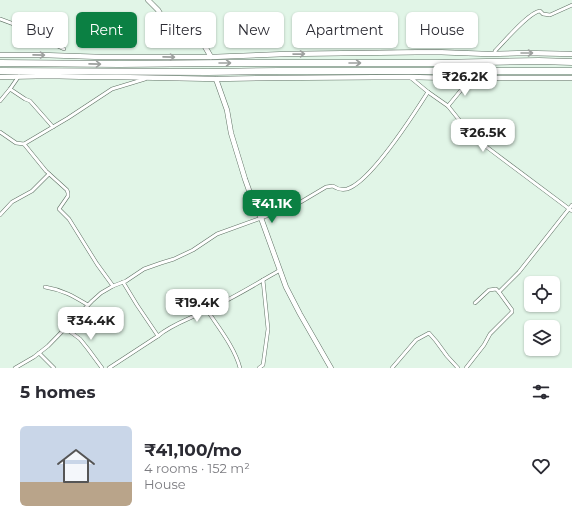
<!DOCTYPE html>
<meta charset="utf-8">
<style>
:root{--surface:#fff;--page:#f7f7f7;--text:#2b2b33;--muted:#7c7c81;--accent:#0b8043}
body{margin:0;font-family:Montserrat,sans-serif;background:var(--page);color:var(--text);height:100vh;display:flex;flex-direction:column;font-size:15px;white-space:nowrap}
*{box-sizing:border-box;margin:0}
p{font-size:13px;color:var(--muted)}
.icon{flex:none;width:22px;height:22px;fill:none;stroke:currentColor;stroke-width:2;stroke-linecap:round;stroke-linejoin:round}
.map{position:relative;height:368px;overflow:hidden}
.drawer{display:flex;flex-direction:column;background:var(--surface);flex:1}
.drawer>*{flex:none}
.top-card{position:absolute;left:12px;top:12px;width:548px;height:36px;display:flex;gap:8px}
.fabs{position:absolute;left:524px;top:276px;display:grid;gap:8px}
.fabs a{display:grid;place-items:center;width:36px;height:36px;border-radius:6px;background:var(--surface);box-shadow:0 1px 3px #0004;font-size:20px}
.price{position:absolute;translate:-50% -34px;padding:0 9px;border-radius:8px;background:#fff;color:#222;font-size:13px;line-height:26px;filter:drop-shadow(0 1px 2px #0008)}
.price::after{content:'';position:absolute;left:50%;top:24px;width:12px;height:9px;margin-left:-6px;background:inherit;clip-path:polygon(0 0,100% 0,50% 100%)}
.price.active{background:var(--accent);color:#fff}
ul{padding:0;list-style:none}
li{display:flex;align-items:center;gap:12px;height:100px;padding:0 20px}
li span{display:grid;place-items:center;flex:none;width:112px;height:80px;border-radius:6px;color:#555}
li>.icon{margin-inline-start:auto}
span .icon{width:48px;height:48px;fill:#fffc;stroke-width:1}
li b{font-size:17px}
h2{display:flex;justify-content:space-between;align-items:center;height:48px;padding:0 20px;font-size:17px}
.tag{padding:0 14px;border-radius:6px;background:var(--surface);box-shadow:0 1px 3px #0004;font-size:14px;line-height:36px}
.tag.active{background:var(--accent);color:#fff}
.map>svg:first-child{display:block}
</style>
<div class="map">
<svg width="572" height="368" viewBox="0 0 572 368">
<rect width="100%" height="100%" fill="#e1f5e7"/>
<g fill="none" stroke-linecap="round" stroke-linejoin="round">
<!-- street casing -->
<g stroke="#5f7164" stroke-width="4">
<g id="street">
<path d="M0,19L27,29L45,32L48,33L50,40L53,44L64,49"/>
<path d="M495,51C504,42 529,12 540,11L543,14L550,15L572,5"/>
<path d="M411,78L428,92L448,106L472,136L572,211"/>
<path d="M10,89L19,76"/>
<path d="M0,101L10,89L25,99L30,101L53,127"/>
<path d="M448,106L471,78"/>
<path d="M0,132L16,143L24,144L68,118L112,89L145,79"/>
<path d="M24,144L46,171L67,190L68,193V196L59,209L69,219L97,264L113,286"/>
<path d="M0,215L12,202L32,191L49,174"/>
<path d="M123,282L137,305L158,336"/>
<path d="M45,287C63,290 73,296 88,305"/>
<path d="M475,303L489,290L496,289L499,292L519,272L572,205"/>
<path d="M207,310C219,328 235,348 240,368"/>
<path d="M65,328L80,339L88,349L102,368"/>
<path d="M39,353L54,368"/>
<path d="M15,368L34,357L48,346L92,301L101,293L113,286L126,281L144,269L161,263L174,259L193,250L217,234L294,206L326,187L333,186C337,189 342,190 347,189C371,182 414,114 428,92"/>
<path d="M109,368L158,336C172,324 190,319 207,310C232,299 256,284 280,270"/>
<path d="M259,368L263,365L268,329L263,280"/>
<path d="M392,368L416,340L429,333L436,341L447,356L458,368"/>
<path d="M466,368L484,345L490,334L512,312V310L499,292"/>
</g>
</g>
<!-- secondary casing -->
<g stroke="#5f7164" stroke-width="5.5">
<g id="secondary">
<path d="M148,0L158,10L175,39L177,41H180L200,38L211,57"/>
<path d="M0,55H42L102,57H211L286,54L435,52L488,54L526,53L572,54"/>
<path d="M0,77L49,76L90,77H117L216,79L270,78L409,77L450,78H572"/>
<path d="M216,79L227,110L231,133L245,179L255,207L261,218L286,287L300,314L331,368"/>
</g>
</g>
<!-- highway casing -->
<g stroke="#5f7164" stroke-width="7">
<g id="highway">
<path d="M0,63L119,64L224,63H437L539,61L572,62"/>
<path d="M0,71L208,72L279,71H572"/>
</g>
</g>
<!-- street -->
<use href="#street" stroke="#fff" stroke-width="3"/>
<!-- secondary -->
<use href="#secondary" stroke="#fff" stroke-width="4.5"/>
<!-- highway -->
<use href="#highway" stroke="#fff" stroke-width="6"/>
</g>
<!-- one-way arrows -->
<defs><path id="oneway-shaft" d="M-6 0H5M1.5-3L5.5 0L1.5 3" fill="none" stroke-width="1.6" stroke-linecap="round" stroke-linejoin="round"/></defs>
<g stroke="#9da09e">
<use href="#oneway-shaft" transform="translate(527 53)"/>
<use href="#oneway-shaft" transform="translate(299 54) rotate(-1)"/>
<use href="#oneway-shaft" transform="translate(39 55) rotate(1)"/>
<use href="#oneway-shaft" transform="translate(169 57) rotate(1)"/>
<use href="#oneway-shaft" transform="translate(225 63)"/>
<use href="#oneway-shaft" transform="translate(355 63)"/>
<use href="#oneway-shaft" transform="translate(95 64) rotate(1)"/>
</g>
</svg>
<div class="fabs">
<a><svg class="icon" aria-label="locate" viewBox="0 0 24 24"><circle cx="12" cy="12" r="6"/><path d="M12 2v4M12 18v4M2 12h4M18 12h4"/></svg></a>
<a><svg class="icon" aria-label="layers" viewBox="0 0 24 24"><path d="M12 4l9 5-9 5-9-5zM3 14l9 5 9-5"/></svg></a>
</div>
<b class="price" style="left:465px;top:97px">₹26.2K</b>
<b class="price" style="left:483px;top:153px">₹26.5K</b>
<b class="price active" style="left:272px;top:224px">₹41.1K</b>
<b class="price" style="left:197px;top:323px">₹19.4K</b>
<b class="price" style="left:91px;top:341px">₹34.4K</b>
<div class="top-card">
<a class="tag">Buy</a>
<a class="tag active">Rent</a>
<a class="tag">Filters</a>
<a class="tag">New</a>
<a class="tag">Apartment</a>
<a class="tag">House</a>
</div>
</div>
<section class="drawer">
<h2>5 homes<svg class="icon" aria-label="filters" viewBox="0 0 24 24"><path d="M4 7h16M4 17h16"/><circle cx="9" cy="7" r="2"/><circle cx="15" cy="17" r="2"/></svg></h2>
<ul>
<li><span style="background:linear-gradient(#c9d6e8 70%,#b9a48a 0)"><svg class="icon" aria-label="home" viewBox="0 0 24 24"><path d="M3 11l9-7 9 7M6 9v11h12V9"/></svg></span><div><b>₹41,100/mo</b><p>4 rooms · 152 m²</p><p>House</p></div><svg class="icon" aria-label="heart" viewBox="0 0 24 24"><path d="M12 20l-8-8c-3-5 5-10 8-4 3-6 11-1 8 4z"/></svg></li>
</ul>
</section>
